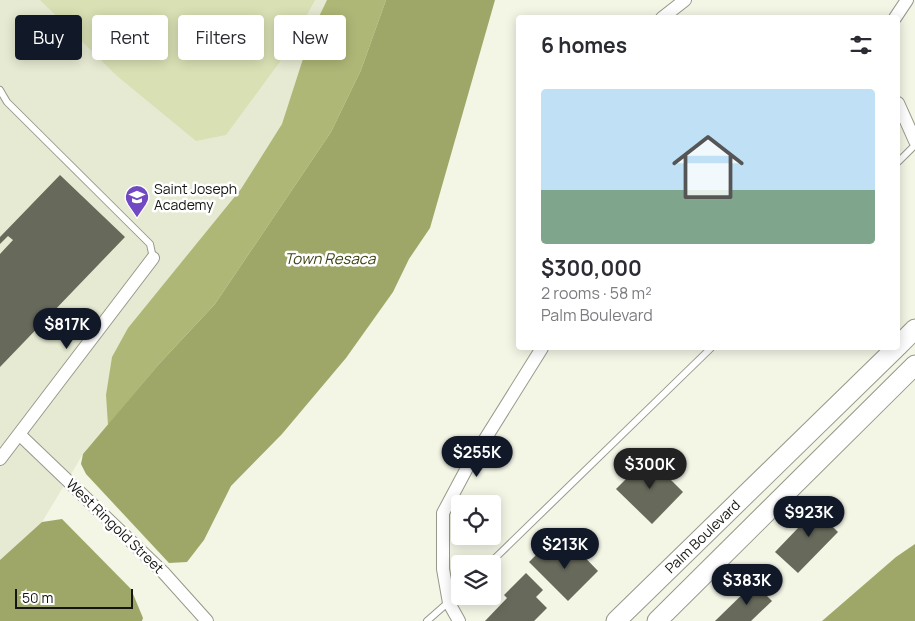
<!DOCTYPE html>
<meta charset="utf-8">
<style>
:root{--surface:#fff;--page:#f7f7f7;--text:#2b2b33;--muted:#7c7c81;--line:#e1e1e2;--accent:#111827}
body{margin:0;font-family:Manrope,sans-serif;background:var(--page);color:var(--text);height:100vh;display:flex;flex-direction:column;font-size:19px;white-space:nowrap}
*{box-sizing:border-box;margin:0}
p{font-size:16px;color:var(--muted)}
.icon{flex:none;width:28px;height:28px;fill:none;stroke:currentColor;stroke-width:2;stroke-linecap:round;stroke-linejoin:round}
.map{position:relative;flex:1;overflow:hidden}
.details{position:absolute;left:516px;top:15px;width:384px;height:335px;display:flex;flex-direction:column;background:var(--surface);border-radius:5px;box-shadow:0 2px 12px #0003}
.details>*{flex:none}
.hud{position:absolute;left:15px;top:15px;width:426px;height:45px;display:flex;gap:10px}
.fabs{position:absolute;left:451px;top:495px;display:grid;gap:10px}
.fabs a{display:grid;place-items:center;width:50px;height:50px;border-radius:5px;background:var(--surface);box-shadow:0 2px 12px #0003;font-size:25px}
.scale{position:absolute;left:15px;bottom:12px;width:118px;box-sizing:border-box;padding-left:5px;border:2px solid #151611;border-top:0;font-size:14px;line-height:18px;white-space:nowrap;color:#151611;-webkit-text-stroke:4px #fff;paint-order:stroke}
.price{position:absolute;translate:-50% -42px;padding:0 11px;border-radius:18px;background:var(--accent);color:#fff;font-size:16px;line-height:32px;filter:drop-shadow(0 1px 2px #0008)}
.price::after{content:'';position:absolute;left:50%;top:30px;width:15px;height:11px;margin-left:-8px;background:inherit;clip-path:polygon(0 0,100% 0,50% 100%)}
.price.current{background:#222;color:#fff}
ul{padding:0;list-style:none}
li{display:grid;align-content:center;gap:10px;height:265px;padding:0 25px}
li+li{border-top:1px solid var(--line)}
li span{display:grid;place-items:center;height:155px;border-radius:5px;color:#555}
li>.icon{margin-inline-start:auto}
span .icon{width:90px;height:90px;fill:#fffc;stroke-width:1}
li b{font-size:21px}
h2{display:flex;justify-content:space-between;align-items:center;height:60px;padding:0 25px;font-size:21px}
.pill{padding:0 18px;border-radius:5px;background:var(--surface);box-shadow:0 2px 12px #0003;font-size:18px;line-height:45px}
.pill.current{background:var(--accent);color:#fff}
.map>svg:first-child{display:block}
</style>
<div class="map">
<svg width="915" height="621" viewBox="0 0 915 621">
<rect width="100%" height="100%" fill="#f3f5e5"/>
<!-- built -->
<path fill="#e6ead2" d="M0,0H386L159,364L83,454L42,522L0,560Z"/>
<!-- green -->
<path fill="#d9e0b4" d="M40,0H315L287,52L226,135L196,141L117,76Z"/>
<!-- forest -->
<path fill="#afb777" d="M327,0H386L361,70L331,132L215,304L159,364L108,425L106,395L112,357L128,328L241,189L282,124L312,31Z"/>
<!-- water -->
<g fill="#9fa768">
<path d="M386,0H495L430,228L409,259L393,292L346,358L282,434L231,486L204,540L187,562L169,563L86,474L81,464L83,454L159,364L215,304L331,132L361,70Z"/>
<path d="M62,519L131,589L143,618L142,621H0V560L42,522Z"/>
<path d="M915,544V621H822L896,557Z"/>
</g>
<!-- building -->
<g fill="#67695b">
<path d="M60,175L125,237L0,367V254L13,240L8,236L0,244V237Z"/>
<path d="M648,457L683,492L652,524L616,489Z"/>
<path d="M823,502L840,518L832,526L838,532L798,573L775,552Z"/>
<path d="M569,541L598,571L568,601L529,562L543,548L552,558Z"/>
<path d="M526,573L543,590L536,597L547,608L534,621H485L507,598L504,595Z"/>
<path d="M754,583L772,601L751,621H715Z"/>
</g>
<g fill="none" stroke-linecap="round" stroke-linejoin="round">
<!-- service casing -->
<g stroke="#96998a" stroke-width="8">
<g id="service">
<path d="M0,90L7,102L150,244L153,258"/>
<path d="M898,162L915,145"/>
<path d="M489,564L711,348"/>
<path d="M427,621L460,592"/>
</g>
</g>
<!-- minor casing -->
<g stroke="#96998a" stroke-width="14">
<g id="minor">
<path d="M662,18L685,0"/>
<path d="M895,18L907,0"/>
<path d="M898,103L915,141"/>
<path d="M20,435L163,572L207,621"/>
<path d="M0,459L153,258"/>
<path d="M459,621L449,603L443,569V513L467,468L542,348"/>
</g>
</g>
<!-- secondary casing -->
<g stroke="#96998a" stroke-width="21">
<g id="secondary">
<path d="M898,346L915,329"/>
<path id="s1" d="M616,621L896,348"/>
<path d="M657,621L915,365"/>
</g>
</g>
<!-- service -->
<use href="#service" stroke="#fff" stroke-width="6"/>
<!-- minor -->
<use href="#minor" stroke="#fff" stroke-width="12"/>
<!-- secondary -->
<use href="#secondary" stroke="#fff" stroke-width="19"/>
</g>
<!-- icons -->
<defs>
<g id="school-pin" transform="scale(1.25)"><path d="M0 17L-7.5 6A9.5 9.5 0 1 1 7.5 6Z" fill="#7149c2" stroke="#fff"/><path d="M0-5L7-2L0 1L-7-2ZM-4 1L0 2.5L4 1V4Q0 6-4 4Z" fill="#fff"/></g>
</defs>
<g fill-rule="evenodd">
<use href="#school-pin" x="137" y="197"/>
</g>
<g text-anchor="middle" stroke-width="5" stroke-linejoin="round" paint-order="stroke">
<!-- poi labels -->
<g font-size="14" fill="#151611" stroke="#fff" text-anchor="start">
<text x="154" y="194">Saint Joseph<tspan x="154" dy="16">Academy</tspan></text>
</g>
<!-- street labels -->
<g font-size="14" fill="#151611" stroke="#fff">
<text transform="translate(115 526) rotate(44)" y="5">West Ringold Street</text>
<text dy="5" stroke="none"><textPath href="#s1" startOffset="121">Palm Boulevard</textPath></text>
</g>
<!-- water labels -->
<g font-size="15" font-style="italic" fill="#3f4414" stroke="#fff">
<text x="330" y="264">Town Resaca</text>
</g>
</g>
</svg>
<div class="fabs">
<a><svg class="icon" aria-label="locate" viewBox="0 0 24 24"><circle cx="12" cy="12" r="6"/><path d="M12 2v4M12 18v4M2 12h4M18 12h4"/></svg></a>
<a><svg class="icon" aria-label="layers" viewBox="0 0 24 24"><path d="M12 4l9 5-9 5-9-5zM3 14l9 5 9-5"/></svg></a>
</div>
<div class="scale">50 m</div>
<b class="price" style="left:67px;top:350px">$817K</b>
<b class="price" style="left:477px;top:478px">$255K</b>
<b class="price current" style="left:650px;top:490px">$300K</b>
<b class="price" style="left:809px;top:538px">$923K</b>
<b class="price" style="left:565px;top:570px">$213K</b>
<b class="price" style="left:747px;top:606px">$383K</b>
<div class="hud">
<a class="pill current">Buy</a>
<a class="pill">Rent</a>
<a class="pill">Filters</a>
<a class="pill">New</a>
</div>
<section class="details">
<h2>6 homes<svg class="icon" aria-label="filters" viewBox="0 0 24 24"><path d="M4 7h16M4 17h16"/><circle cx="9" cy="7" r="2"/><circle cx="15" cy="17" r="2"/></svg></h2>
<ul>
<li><span style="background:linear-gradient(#bfe0f5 65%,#7fa58c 0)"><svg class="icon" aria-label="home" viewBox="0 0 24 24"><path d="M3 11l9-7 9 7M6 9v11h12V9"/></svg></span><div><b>$300,000</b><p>2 rooms · 58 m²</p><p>Palm Boulevard</p></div></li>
</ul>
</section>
</div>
